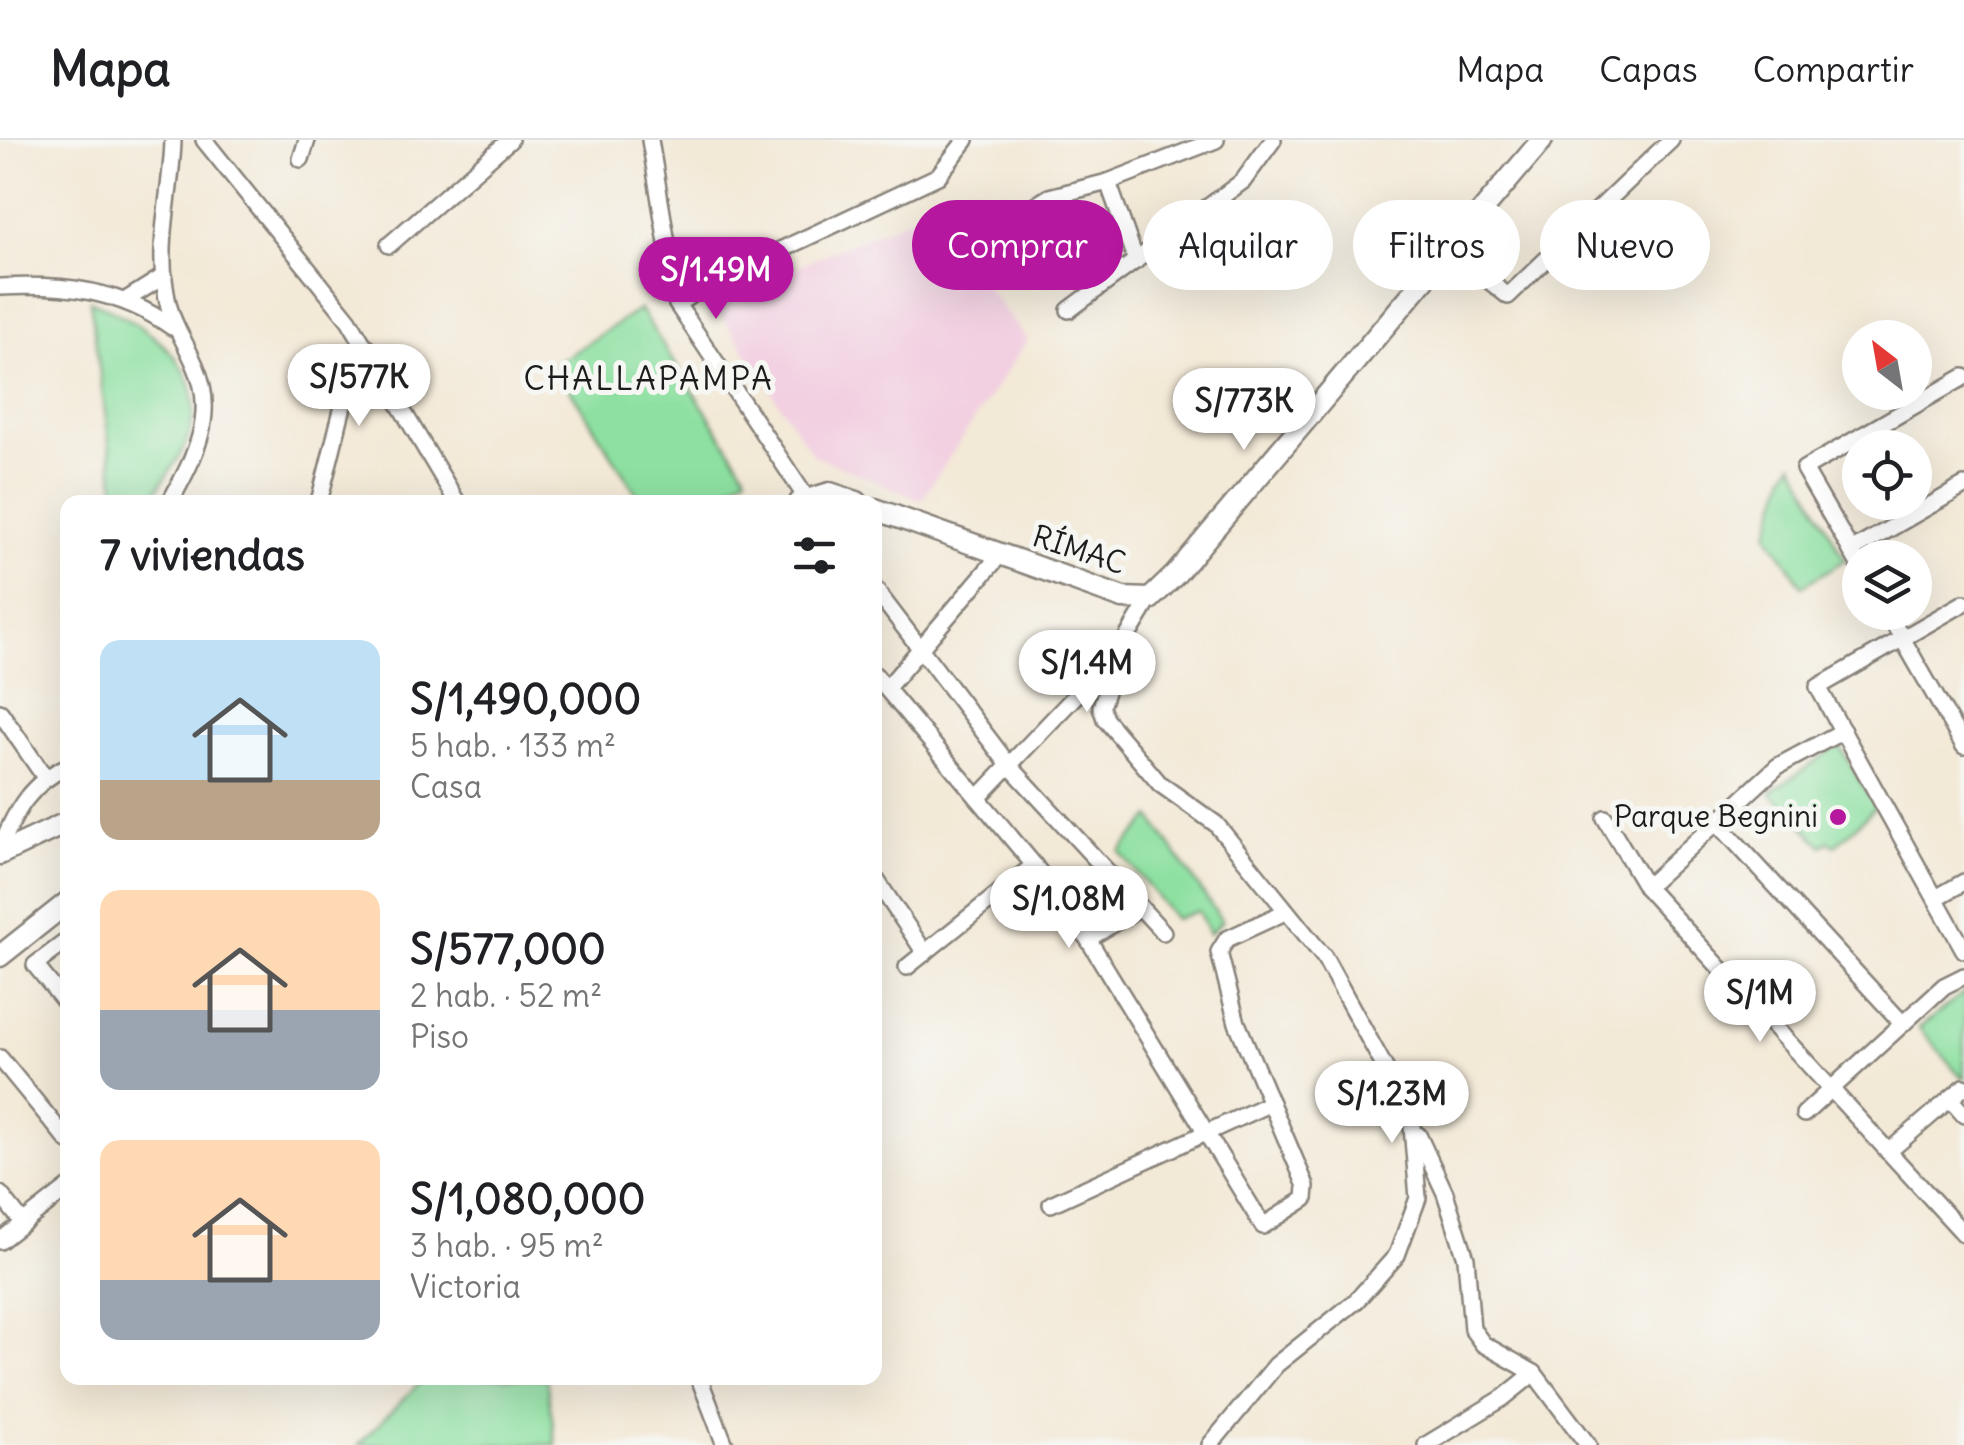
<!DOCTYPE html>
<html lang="es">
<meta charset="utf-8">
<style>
:root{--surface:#fff;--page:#f6f6f6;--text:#202124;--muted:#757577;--line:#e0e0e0;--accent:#b5179e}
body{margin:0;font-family:Delius,sans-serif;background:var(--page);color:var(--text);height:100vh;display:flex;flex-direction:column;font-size:38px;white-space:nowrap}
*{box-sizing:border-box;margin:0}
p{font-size:32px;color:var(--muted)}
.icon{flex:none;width:55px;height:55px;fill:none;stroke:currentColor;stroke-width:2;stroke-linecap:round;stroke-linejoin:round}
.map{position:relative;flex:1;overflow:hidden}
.panel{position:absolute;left:60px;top:355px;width:822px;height:890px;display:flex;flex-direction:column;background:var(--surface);border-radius:20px;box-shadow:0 10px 40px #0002}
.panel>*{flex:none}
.top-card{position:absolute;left:912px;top:60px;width:900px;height:90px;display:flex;gap:20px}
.needle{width:65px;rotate:329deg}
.fabs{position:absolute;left:1842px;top:180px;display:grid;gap:20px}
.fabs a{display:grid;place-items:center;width:90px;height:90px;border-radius:50%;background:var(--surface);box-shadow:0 10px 40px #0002;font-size:50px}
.price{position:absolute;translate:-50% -85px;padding:0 22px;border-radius:35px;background:#fff;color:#222;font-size:32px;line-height:65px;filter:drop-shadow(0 2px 5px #0008)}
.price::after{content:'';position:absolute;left:50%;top:60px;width:30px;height:22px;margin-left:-15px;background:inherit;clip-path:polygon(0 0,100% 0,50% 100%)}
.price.on{background:var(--accent);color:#fff}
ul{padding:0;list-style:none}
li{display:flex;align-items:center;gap:30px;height:250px;padding:0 40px}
li span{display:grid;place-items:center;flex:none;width:280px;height:200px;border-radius:20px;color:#555}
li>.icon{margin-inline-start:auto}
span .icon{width:120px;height:120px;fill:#fffc;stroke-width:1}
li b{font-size:42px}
h2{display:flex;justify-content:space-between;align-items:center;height:120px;padding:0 40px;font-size:42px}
.chip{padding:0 35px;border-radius:45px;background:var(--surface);box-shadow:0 10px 40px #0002;font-size:35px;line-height:90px}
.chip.on{background:var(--accent);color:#fff}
header{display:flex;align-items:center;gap:60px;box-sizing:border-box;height:140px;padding:0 50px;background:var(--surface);border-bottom:2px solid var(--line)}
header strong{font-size:48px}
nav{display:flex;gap:55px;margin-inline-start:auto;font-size:35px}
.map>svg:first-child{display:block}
</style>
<header>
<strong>Mapa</strong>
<nav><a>Mapa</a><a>Capas</a><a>Compartir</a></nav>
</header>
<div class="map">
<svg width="1964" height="1305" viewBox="0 0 1964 1305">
<rect width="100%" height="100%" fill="#f6f6f2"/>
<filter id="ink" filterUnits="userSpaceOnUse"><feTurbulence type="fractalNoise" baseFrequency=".01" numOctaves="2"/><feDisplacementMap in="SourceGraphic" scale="20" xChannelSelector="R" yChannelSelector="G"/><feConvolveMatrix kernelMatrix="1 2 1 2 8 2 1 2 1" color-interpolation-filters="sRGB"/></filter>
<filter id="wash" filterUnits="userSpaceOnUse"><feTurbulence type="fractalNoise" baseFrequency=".0048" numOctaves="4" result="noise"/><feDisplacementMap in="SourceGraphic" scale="40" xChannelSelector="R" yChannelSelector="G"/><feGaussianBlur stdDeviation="2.25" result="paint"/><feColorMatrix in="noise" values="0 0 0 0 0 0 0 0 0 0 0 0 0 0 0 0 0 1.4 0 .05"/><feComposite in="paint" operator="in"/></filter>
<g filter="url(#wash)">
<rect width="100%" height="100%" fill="#f3e9d7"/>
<!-- built -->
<path fill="#f2cfe1" d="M955,59L993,94L971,127L1027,200L921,360L813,315L713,162Z"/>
<!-- green -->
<g fill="#8de0a1" stroke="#547e5e" stroke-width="2.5">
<path d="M90,160C144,184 213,225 189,295C181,321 161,339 151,362H117Z"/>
<path d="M640,169L747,335L704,362H642L554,225Z"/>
<path d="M1794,322L1845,420L1802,446L1768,394L1786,334Z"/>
<path d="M1839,605L1876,667L1835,706L1828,701L1823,706L1770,653Z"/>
<path d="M1151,677L1222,781L1209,794L1198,771L1175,779L1120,712Z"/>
<path d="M1964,852V940L1919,888Z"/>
<path d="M424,1238H546L556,1305H358Z"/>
</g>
</g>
<g filter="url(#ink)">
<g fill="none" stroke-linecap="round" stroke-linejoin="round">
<!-- minor casing -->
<g stroke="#88827a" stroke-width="20">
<g id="minor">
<path d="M204,0L349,180L457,362"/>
<path d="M650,0L677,164L809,362"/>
<path d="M301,19L307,0"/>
<path d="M1108,42L1136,121"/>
<path d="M1009,82L1049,57L1108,42L1216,0"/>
<path d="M389,105L510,0"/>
<path d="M1448,108L1508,156L1671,0"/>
<path d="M0,147C64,144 118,149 172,187"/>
<path d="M126,160L164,136"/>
<path d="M677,164L712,142L938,36L966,0"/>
<path d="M1069,170L1243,41L1273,0"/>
<path d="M170,362C194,318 218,275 195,225C179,188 169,183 164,139C159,94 172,45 173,0"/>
<path d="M319,362L349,242L366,206"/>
<path d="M1851,411L1964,346"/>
<path d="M1860,426L1804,329L1964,237"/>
<path d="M875,449L1008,624L1163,792"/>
<path d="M1964,463L1818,547L1964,810"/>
<path d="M1887,472L1964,606"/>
<path d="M1120,509L1101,567L1105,579L1160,644L1216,684L1324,817L1411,975L1418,1058L1397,1115L1356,1161L1276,1225L1210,1305"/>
<path d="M875,535L1034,725L1088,799L1263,1086L1305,1059L1306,1046L1237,883L1219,812L1227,799L1285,772"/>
<path d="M887,548L999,416"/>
<path d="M0,572L44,636"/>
<path d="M978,658L1120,509L1150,459"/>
<path d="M1605,678L1646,747L1964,1094"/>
<path d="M1717,682L1903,884"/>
<path d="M0,709C15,671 30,643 68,626"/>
<path d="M875,738L925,813"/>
<path d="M1646,747L1778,626L1843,591"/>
<path d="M1936,758L1964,742"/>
<path d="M1088,799L1140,767"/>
<path d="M68,800L35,825L68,866"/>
<path d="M907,827L1034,725"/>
<path d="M0,918L68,1001"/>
<path d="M1950,959L1964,975"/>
<path d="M1804,974L1944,846L1964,836"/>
<path d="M1418,995L1445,1053L1466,1118L1472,1189L1483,1204L1534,1233L1588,1305"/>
<path d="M1888,1012L1964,947"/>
<path d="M0,1054L23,1083"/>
<path d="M1051,1064L1271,963"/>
<path d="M0,1101L68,1048"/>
<path d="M699,1238L725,1305"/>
<path d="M1426,1305L1503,1258L1534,1233"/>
</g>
</g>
<!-- tertiary casing -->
<g stroke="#88827a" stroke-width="25">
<g id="tertiary">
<path d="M800,362L830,353L857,362"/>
<path d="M875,369L1123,458L1150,459L1175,435L1542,0"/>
<path d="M0,714L68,682"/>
<path d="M0,816L68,762"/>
</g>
</g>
<!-- minor -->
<use href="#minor" stroke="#fff" stroke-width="15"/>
<!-- tertiary -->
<use href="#tertiary" stroke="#fff" stroke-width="20"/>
</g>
</g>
<!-- markers -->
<circle fill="#b5179e" stroke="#f6f6f2" stroke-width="4" cx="1838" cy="677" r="10"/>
<g text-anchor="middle" stroke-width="10" stroke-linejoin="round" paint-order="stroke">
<!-- street labels -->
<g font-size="30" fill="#1c1c1c" stroke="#f6f6f2">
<text transform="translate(1079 410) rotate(18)" y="10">RÍMAC</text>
</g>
<!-- poi labels -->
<g font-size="30" fill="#1c1c1c" stroke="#f6f6f2" text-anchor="end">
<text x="1818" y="687">Parque Begnini</text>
</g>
<!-- neighbourhood labels -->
<g font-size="32" letter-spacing="2.5" fill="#1c1c1c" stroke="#f6f6f2">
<text x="649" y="250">CHALLAPAMPA</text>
</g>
</g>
</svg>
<div class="fabs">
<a><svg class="needle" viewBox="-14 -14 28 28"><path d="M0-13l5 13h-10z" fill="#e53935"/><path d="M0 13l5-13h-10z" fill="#757577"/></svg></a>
<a><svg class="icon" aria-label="locate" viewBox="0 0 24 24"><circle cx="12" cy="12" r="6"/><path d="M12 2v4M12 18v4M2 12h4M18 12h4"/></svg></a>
<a><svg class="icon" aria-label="layers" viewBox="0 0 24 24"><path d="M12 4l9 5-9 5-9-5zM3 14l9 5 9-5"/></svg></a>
</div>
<b class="price on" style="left:716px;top:182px">S/1.49M</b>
<b class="price" style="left:359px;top:289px">S/577K</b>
<b class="price" style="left:1244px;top:313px">S/773K</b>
<b class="price" style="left:1087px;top:575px">S/1.4M</b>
<b class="price" style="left:1069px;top:811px">S/1.08M</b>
<b class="price" style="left:1760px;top:905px">S/1M</b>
<b class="price" style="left:1392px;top:1006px">S/1.23M</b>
<div class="top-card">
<a class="chip on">Comprar</a>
<a class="chip">Alquilar</a>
<a class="chip">Filtros</a>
<a class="chip">Nuevo</a>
</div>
<section class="panel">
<h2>7 viviendas<svg class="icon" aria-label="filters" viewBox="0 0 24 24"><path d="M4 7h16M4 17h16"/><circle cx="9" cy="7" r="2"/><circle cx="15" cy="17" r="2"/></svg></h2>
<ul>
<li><span style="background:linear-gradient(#bfe0f5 70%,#b9a48a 0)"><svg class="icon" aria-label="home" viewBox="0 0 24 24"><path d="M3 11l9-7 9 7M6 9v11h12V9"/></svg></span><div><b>S/1,490,000</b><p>5 hab. · 133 m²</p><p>Casa</p></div></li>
<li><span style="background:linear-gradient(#ffd9b3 60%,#9aa5b1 0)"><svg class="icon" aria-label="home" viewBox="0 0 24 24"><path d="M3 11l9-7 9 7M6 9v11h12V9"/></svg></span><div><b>S/577,000</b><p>2 hab. · 52 m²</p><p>Piso</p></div></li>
<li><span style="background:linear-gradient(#ffd9b3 70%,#9aa5b1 0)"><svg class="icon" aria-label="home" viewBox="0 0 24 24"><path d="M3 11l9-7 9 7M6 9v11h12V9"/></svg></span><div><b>S/1,080,000</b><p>3 hab. · 95 m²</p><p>Victoria</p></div></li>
</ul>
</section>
</div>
